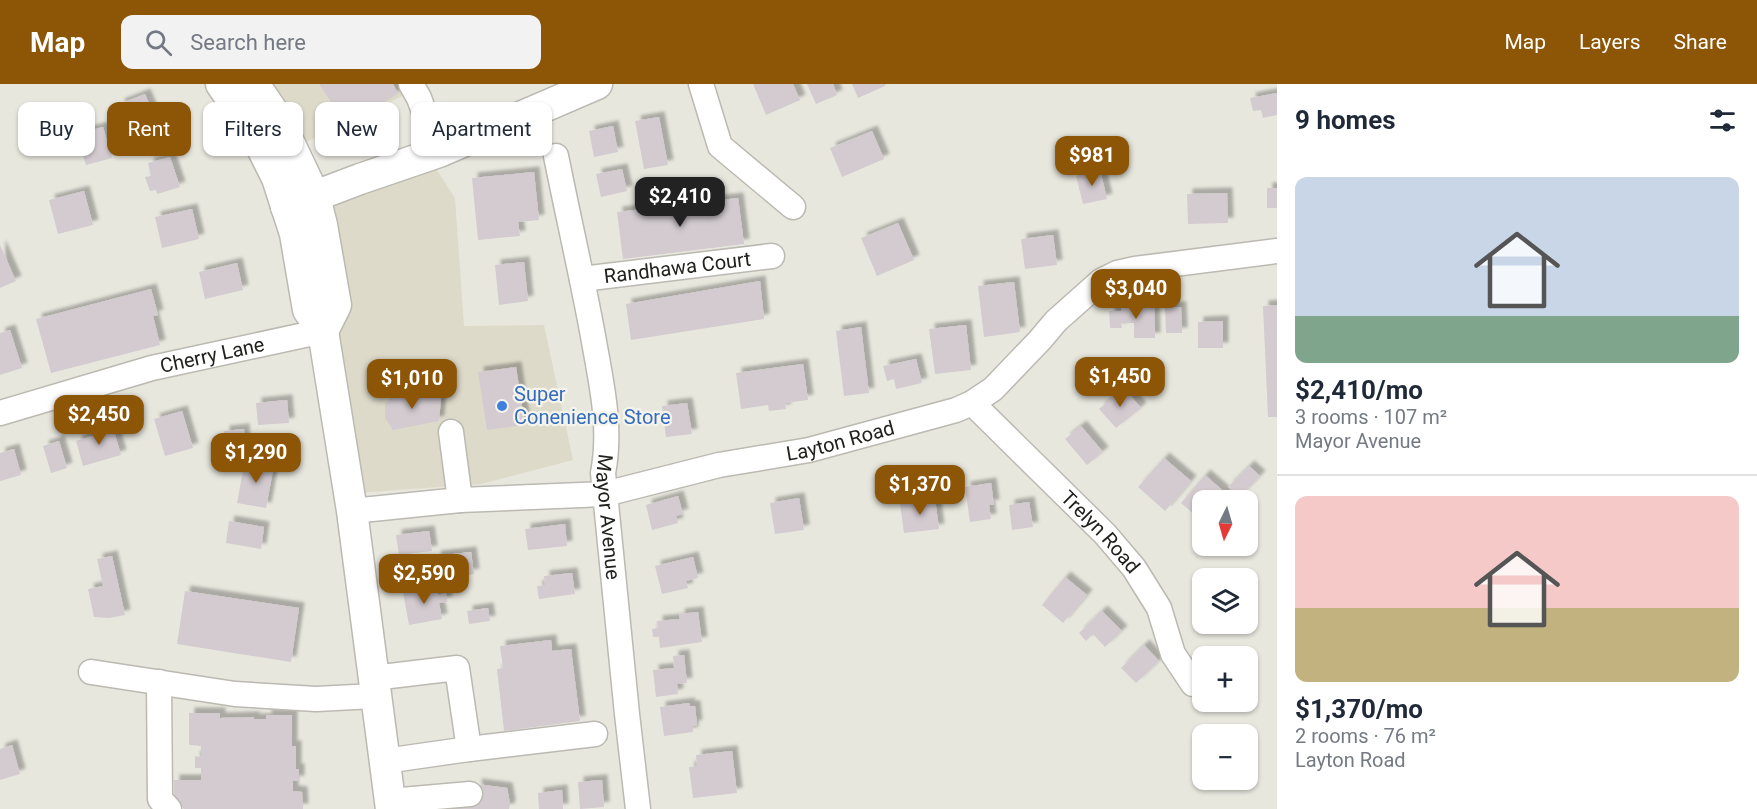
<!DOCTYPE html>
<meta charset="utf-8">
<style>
:root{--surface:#fff;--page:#f2f2f3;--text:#1f2937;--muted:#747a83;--line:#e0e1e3;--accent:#8c5606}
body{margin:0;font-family:Roboto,sans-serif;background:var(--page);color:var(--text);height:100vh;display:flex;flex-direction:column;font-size:22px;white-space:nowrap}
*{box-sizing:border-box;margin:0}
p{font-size:20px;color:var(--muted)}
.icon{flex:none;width:33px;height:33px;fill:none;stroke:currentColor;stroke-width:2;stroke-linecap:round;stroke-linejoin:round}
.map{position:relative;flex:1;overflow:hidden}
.side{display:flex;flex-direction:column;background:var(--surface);width:480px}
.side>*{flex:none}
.top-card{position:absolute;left:18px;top:18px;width:570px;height:54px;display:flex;gap:12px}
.needle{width:39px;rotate:185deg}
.controls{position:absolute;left:1192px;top:406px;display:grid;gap:12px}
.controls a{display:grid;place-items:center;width:66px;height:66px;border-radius:12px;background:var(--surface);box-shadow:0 2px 4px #0004;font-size:30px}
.price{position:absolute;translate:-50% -51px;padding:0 14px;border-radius:12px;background:var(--accent);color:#fff;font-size:20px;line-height:39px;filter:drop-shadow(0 2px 3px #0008)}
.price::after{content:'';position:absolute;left:50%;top:36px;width:18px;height:14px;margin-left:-9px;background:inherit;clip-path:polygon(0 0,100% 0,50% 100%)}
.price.on{background:#222;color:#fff}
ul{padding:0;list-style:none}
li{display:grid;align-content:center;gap:12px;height:318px;padding:0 18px}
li+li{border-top:2px solid var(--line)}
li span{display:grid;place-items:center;height:186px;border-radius:12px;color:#555}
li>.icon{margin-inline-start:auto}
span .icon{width:108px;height:108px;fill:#fffc;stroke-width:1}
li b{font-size:26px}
h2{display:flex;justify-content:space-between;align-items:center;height:72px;padding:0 18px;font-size:26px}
.tag{padding:0 21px;border-radius:12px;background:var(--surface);box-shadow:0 2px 4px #0004;font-size:21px;line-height:54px}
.tag.on{background:var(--accent);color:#fff}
header{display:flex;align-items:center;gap:36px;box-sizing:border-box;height:84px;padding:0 30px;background:var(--accent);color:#fff}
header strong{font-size:28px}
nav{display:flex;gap:33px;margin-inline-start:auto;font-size:21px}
.search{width:420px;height:54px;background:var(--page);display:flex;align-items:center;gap:15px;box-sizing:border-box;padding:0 21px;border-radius:12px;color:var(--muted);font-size:22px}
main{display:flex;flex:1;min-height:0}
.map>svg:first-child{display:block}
</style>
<header>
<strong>Map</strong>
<div class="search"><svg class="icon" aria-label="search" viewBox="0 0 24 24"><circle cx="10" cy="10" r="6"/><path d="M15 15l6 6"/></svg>Search here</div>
<nav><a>Map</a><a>Layers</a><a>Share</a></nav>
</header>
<main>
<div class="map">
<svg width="1277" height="725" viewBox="0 0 1277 725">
<defs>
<filter id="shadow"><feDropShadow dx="5.5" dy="-5.5" stdDeviation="1.5" flood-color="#0004"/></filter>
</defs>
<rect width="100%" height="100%" fill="#e8e7de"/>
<!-- built -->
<g fill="#dddaca">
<path d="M264,0H407L411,8L302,60Z"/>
<path d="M424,66L455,114L464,242L544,241L573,376L481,400L358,409L299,117Z"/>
</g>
<!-- building -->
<g fill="#d3cbd0" filter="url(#shadow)">
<path d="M319,0H393L398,9L347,42Z"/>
<path d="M753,0H793L800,16L766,31Z"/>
<path d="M807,0H833L837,11L816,20Z"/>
<path d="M852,0H885V2L858,14Z"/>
<path d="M1277,9V31L1263,34L1261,26L1253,27L1250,14Z"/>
<path d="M145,10L154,32L158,31L168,55L137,67L119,20Z"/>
<path d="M659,33L668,81L644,85L635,37Z"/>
<path d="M613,42L618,68L594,73L589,47Z"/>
<path d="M103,43L112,74L86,81L76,50Z"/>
<path d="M872,47L884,75L842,93L830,64Z"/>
<path d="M170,73L180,103L157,110L156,106L150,107L145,93L151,92L148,79Z"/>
<path d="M622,85L627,107L601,113L596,90Z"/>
<path d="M1100,86L1107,115L1083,120L1076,92Z"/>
<path d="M534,88L539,136L518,138L520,152L478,156L472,94Z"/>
<rect x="1267" y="104" width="10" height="20"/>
<path d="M84,107L93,141L58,150L49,116Z"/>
<path d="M1227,109L1228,139L1188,140L1187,110Z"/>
<path d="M738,114L744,160L623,175L617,128Z"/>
<path d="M192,125L199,155L162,164L155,133Z"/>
<path d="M898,139L914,176L877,192L861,154Z"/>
<path d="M1053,151L1057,181L1025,185L1021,155Z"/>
<path d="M0,161L16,197L0,204Z"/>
<path d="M524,178L528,217L499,221L495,181Z"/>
<path d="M237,179L243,206L205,215L199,188Z"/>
<path d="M760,197L764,235L631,256L626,220Z"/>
<path d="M1014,198L1020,248L984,253L978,202Z"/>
<path d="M151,205L158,231L153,232L160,261L51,289L36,235Z"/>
<path d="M1154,221L1155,254H1134V239H1121L1122,244H1110L1109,227H1121V222Z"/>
<path d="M1277,221V333H1268L1263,222Z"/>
<path d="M1181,223L1182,249H1166L1165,224Z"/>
<path d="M1223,237V264H1198V238Z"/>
<path d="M966,241L971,286L935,290L929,245Z"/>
<path d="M861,243L869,309L844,312L836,247Z"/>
<path d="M10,246L22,284L0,291V249Z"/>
<path d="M916,275L922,299L896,305L894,295L887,297L883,282Z"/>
<path d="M803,280L808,316L785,319L786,325L769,327L768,321L741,325L736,289Z"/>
<path d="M516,283L525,341L487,346L478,288Z"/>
<path d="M1124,304L1141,324L1116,344L1099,325Z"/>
<path d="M425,307L441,314L439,337L393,346L385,334V319L396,311Z"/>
<path d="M287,316L289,339L258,341L256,319Z"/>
<path d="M687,319L692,350L666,353L662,322Z"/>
<path d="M182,327L193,364L165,372L154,335Z"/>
<path d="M111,337L121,371L83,382L76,357L99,350L96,342Z"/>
<path d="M1081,342L1103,368L1087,381L1065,355Z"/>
<path d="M244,345L245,359L225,360L224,347Z"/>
<path d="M59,357L67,384L51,389L43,362Z"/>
<path d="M14,365L21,391L0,397V369Z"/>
<path d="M1164,374L1191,397L1165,427L1138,403Z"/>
<path d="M245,376L274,381L266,424L237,419Z"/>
<path d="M1249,382L1260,392L1239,413L1228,403Z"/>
<path d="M1205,391L1230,413L1226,417H1203V438L1181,419Z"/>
<path d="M991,399L994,421H989L991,435L970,438L965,403Z"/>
<path d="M678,412L683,430L676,432L678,439L652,446L646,421Z"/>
<path d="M799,414L804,446L775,450L770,419Z"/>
<path d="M935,415L939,445L904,449L900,419Z"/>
<path d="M1029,418L1033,443L1012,446L1009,421Z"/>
<path d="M229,437L264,443L261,465L226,459Z"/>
<path d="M565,440L567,462L528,466L525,445Z"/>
<path d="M429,447L432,467L399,471L396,451Z"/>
<path d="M471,468L474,490L431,495L429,480L436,479L435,472Z"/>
<path d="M112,472L125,531L109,534L94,533L88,505L103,502L97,475Z"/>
<path d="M693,473L698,494L686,497L688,504L662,510L655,482Z"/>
<path d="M572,489L575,510L539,515L537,502L545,501L544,492Z"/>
<path d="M1065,493L1087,511L1063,539L1042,521Z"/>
<path d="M436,502L438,511L446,509L447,518L439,519L442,535L409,541L403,508Z"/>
<path d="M185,507L299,524L291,578L177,560Z"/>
<path d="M488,524L490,537L469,540L467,527Z"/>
<path d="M1102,527L1122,547L1105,563L1093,550L1086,557L1079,549Z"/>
<path d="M698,528L702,558L660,564L659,553H653L652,545L658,544L657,537L680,535L679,530Z"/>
<path d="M551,556L552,567L571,565L580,637L504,647L497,585L503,584L500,562Z"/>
<path d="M1144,561L1159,577L1136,599L1121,584Z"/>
<path d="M684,571L687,599L677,600L678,610L656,613L653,586L674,584L673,572Z"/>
<path d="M689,619L690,622H695L697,641L693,642V648L664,652L660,623Z"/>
<path d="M189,629H220V634L254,633V635H266V631H292V662H296V685H299V697H293V707L302,708L303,725H184L174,715V696H201V684H195V672L201,673V662L189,661Z"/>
<path d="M12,661L20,690L0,696V665Z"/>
<path d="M732,667L737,709L693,714L689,683L697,682L696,671Z"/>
<path d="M602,696L604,723L580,725L578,698Z"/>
<path d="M476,700L507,704L510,720L509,725H455V721L479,718Z"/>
<path d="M562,706L563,725H539L538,709Z"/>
</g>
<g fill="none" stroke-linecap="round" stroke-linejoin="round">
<!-- minor casing -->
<g stroke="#bbb9b1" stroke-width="27">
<g id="minor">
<path d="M411,0L419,14L439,68"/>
<path d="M701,0L720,62L793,123"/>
<path id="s1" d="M556,72C568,132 582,192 593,252C601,298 612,343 603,389L627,630L638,725"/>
<path id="s2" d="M582,195L772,172"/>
<path id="s3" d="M972,319L1105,450L1134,484L1159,524L1173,570L1193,600"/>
<path id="s4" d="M0,329L152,284L323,247"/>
<path d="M451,348L460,416"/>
<path id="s5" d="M352,427L460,416L605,410L719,381L809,366L956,326L972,319L993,305L1040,256L1056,237L1101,197L1117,189L1135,185L1277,167"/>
<path d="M91,588L235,610L316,615L375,612"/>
<path d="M373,594L457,584L469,665"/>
<path d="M159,598L160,715L169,725"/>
<path d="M385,677L469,665L595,650"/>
<path d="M390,717L470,710"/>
</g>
</g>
<!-- major casing -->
<g stroke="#bbb9b1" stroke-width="33">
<g id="major">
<path d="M221,0L253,46L277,94L295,150L308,226L323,247L352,427L391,725"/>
<path d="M254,0L278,35L315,113L322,141L336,221L323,247"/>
<path d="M286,123L360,95L439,68L597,0"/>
</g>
</g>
<!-- minor -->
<use href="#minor" stroke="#fff" stroke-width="24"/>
<!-- major -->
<use href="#major" stroke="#fff" stroke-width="30"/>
</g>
<!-- markers -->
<circle fill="#3f7fe0" stroke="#f5f4eb" stroke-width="2" cx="502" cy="322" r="6"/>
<g text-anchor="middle" stroke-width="4.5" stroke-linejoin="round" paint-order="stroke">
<!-- street labels -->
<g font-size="20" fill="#21211d" stroke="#f5f4eb">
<text dy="7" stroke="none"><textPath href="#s2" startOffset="96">Randhawa Court</textPath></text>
<text dy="7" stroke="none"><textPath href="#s4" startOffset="220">Cherry Lane</textPath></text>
<text dy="7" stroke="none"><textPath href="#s5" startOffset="495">Layton Road</textPath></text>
<text dy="7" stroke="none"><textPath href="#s1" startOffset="366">Mayor Avenue</textPath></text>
<text dy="7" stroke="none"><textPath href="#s3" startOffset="182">Trelyn Road</textPath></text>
</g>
<!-- shop labels -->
<g font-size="20" fill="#366cbe" stroke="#f5f4eb" text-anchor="start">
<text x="514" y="317">Super<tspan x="514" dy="23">Conenience Store</tspan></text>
</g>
</g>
</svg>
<div class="controls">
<a><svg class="needle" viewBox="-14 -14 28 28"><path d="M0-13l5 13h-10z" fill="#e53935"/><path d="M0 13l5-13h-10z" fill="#747a83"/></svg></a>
<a><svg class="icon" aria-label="layers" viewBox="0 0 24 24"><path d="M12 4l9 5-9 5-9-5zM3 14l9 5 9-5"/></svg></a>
<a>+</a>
<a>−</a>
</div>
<b class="price" style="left:1092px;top:103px">$981</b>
<b class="price on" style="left:680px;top:144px">$2,410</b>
<b class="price" style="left:1136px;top:236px">$3,040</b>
<b class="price" style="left:1120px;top:324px">$1,450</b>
<b class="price" style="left:412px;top:326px">$1,010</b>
<b class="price" style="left:99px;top:362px">$2,450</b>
<b class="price" style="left:256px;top:400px">$1,290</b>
<b class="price" style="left:920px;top:432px">$1,370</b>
<b class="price" style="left:424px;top:521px">$2,590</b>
<div class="top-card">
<a class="tag">Buy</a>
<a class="tag on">Rent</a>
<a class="tag">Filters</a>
<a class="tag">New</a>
<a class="tag">Apartment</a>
</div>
</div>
<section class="side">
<h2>9 homes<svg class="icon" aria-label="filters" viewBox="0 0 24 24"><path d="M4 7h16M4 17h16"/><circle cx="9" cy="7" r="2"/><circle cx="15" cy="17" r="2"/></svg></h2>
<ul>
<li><span style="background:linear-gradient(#c9d6e8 75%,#7fa58c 0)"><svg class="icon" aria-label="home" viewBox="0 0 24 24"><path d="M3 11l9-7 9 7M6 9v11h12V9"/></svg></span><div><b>$2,410/mo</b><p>3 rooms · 107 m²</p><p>Mayor Avenue</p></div></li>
<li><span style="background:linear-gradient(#f6c9c9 60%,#c2b280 0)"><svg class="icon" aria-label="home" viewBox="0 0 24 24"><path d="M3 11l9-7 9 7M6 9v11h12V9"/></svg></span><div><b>$1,370/mo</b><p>2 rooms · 76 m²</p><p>Layton Road</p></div></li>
</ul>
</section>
</main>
